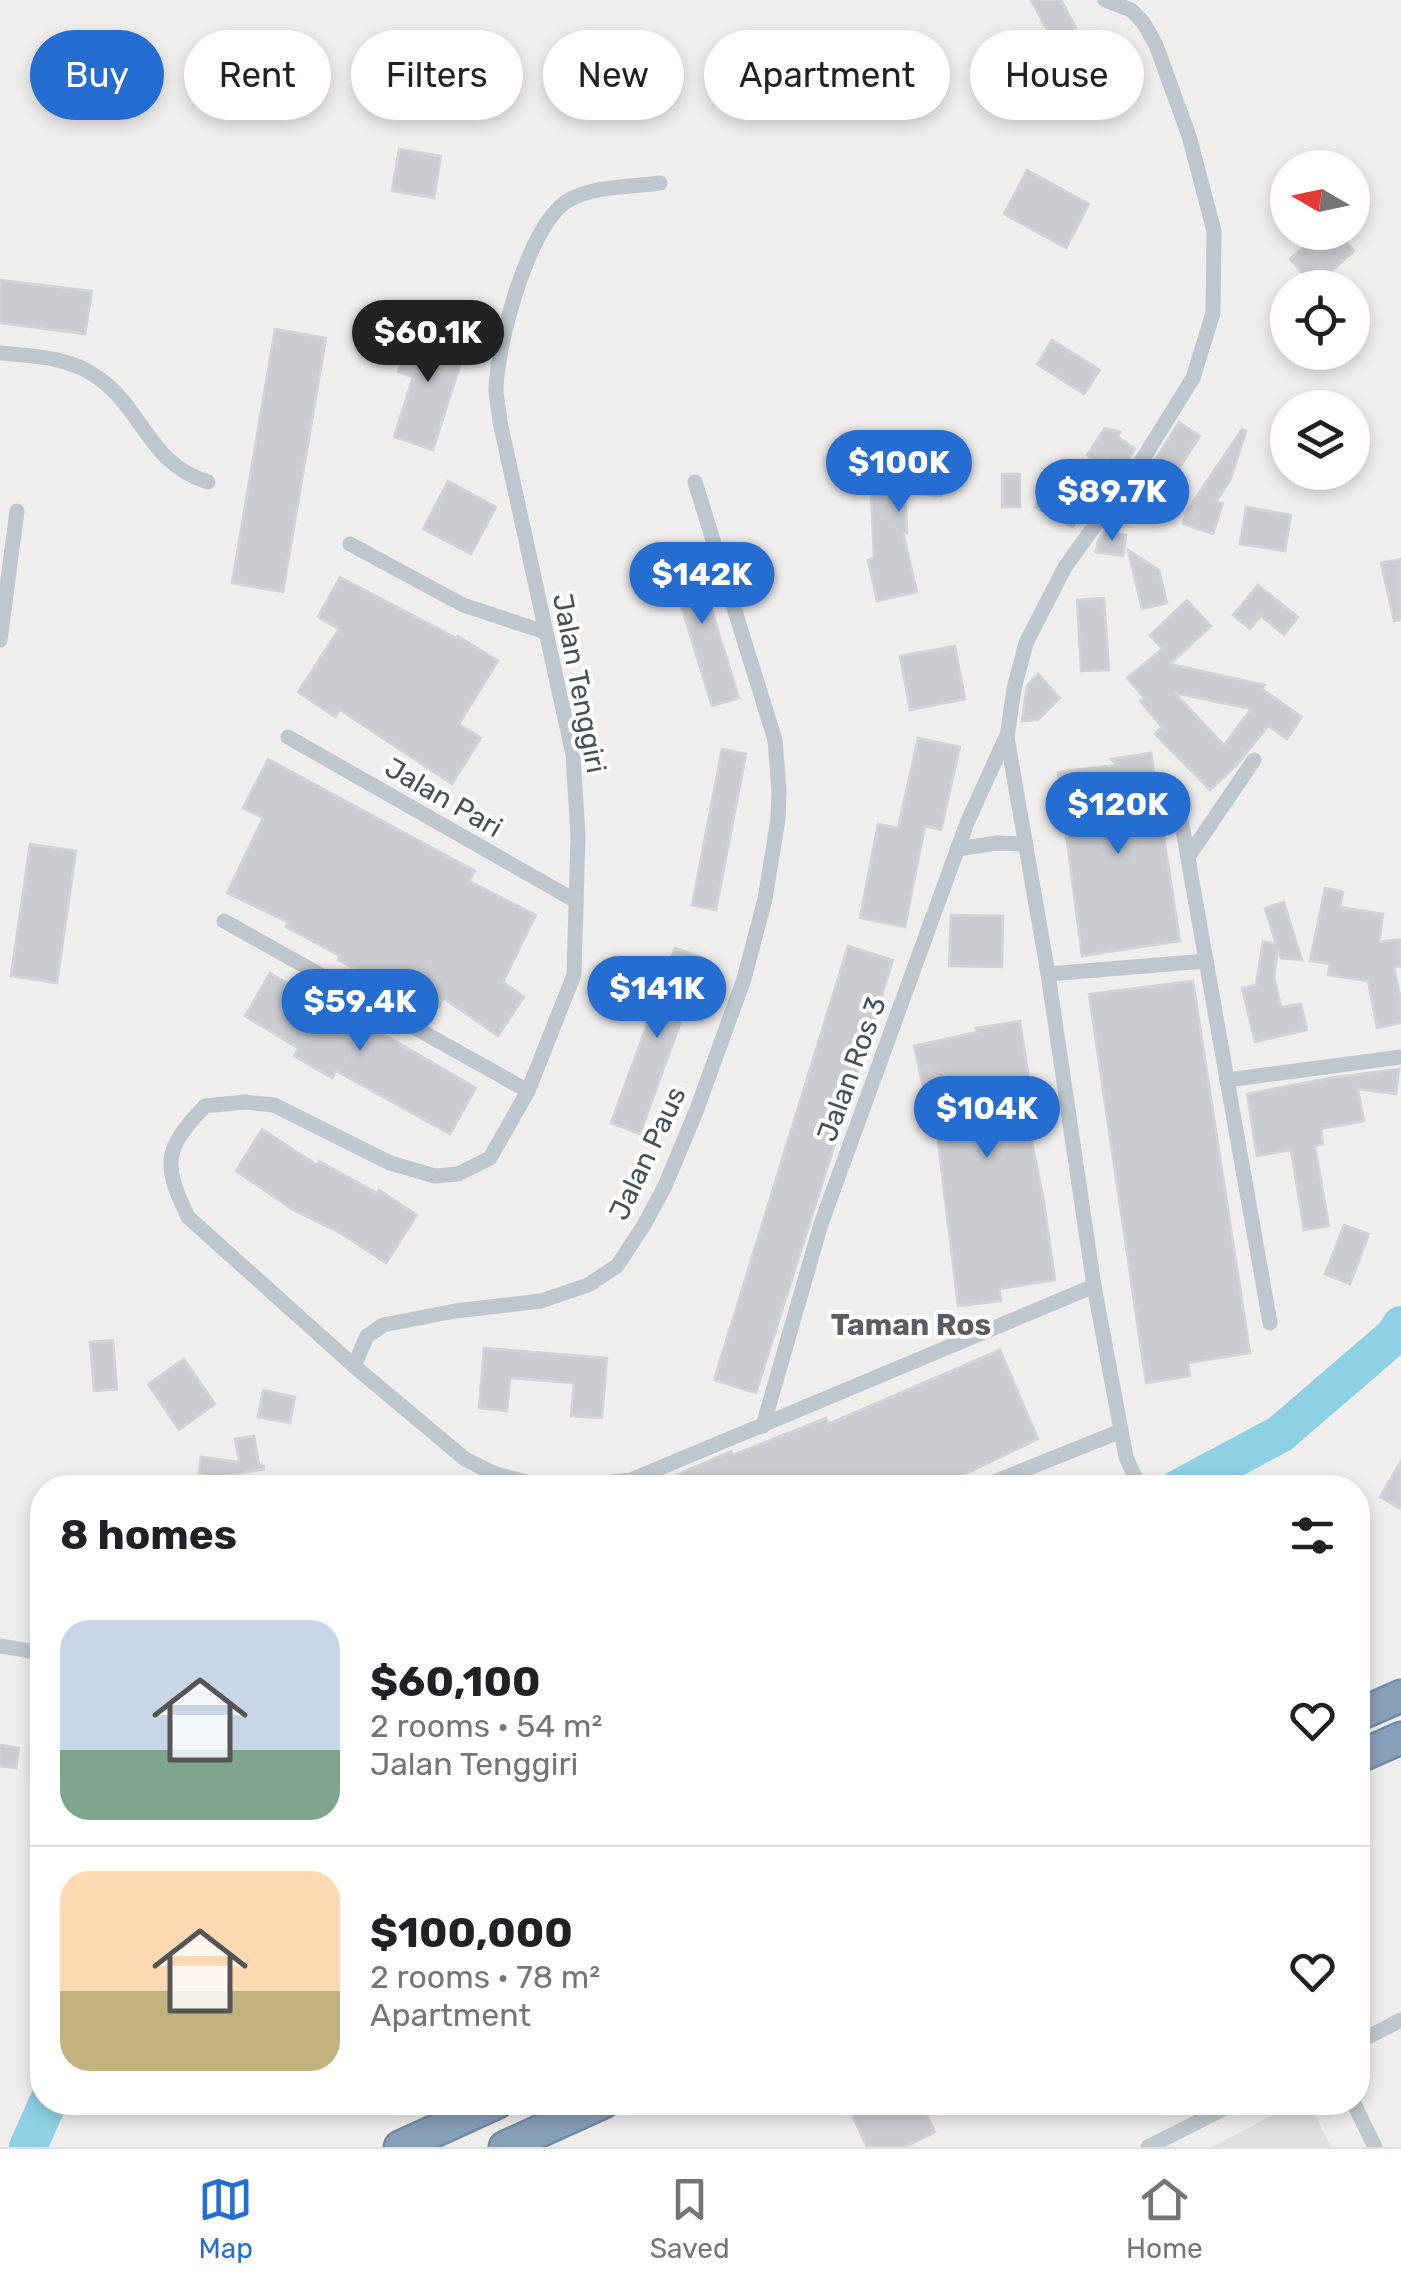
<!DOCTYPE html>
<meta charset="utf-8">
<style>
:root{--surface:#fff;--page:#f6f6f6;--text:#202124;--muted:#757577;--line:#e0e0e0;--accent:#256dd1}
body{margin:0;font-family:Rubik,sans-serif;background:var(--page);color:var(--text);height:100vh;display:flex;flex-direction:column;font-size:38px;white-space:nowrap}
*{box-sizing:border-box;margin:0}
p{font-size:32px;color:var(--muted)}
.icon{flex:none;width:55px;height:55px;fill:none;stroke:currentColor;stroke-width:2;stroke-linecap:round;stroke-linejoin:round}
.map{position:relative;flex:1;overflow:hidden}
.panel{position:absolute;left:30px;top:1475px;width:1340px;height:640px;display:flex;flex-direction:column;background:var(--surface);border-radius:40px;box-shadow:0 5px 15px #0003}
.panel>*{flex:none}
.hud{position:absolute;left:30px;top:30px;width:1342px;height:90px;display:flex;gap:20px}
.needle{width:65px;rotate:279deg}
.tools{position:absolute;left:1270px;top:150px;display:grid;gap:20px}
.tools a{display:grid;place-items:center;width:100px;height:100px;border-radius:50%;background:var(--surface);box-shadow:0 5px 15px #0003;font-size:50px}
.price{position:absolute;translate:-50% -85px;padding:0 22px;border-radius:35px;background:var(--accent);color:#fff;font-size:32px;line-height:65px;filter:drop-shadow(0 2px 5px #0008)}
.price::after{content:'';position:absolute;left:50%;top:60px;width:30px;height:22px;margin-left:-15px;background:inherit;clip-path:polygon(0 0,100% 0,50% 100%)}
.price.selected{background:#222;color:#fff}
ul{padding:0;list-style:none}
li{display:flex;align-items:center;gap:30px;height:250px;padding:0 30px}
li+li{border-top:2px solid var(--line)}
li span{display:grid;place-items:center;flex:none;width:280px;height:200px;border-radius:30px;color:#555}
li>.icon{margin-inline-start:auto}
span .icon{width:120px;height:120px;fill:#fffc;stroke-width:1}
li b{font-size:42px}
h2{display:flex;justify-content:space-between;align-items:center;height:120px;padding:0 30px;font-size:42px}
.chip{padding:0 35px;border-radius:45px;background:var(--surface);box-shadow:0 5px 15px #0003;font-size:35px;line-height:90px}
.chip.selected{background:var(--accent);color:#fff}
.menu{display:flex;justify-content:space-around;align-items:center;height:140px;border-top:2px solid var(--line);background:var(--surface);font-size:28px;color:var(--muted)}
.menu a{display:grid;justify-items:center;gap:5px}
.menu .selected{color:var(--accent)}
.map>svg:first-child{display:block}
</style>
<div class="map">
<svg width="1401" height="2147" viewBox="0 0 1401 2147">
<rect width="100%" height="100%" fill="#f0eded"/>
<!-- education -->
<path fill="#e0dede" d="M1296,2103H1309L1331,2147H1212Z"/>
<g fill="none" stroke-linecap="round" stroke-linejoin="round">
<!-- river -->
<g stroke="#8ed1e5" stroke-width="38">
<path d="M1179,1488L1280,1434L1394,1336L1401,1325"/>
<path d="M28,2147L48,2102"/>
</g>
</g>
<!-- building -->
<g fill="#caccd1" stroke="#d1d3d8" stroke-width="2.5" fill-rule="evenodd">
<path d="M1031,0H1061L1076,28L1053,41Z"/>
<path d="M399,149L441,156L434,198L392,191Z"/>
<path d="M1027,170L1089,204L1066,248L1004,214Z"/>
<path d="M1320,232H1338L1354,251L1314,287L1290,259Z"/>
<path d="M0,280L92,291L85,334L0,323Z"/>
<path d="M411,327L467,344L433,450L394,437L413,377L398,372Z"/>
<path d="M275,329L326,338L283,592L232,583Z"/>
<path d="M1052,340L1100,370L1084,394L1037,364Z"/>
<path d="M1179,422L1200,436L1171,481L1150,468Z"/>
<path d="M1105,428L1120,432L1118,437L1135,449L1117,476L1107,469L1108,456L1073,527L1035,507L1052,475L1070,484L1091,458L1087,455Z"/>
<path d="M1242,429L1246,431L1231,479L1216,502L1223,503L1213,534L1183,524L1186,512Z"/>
<path d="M894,442H937V476H943L941,496L905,493L907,533H903L917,592L877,601L868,560L874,558L871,490L861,489V480L894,478Z"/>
<rect x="1002" y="474" width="18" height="33"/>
<path d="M448,481L496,507L471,554L423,529Z"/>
<path d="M1246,507L1291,515L1285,551L1240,544Z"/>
<path d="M1104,532L1126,535L1123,556L1096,552L1098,541Z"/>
<path d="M693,549L739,698L712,706L666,557Z"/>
<path d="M1128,550L1159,570L1167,603L1142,609Z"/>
<path d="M1401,559V620L1394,621L1381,563Z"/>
<path d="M340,577L456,638L458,636L498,661L459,724L481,738L452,784L340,710L335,717L298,692L339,629L318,617Z"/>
<path d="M1258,585L1298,617L1284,635L1261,616L1250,629L1233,615Z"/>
<path d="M1104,598L1109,670L1081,671L1077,600Z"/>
<path d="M1187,600L1211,626L1170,664L1265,685L1262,689L1302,717L1287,739L1268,726L1236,766L1210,790L1155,734L1162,727L1140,701L1144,698L1127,678L1162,649L1150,635ZM1175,693L1251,709L1224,745Z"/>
<path d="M955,646L965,699L910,710L900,656Z"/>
<path d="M1038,674L1060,698L1038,720L1022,721L1027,685Z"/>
<path d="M918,738L960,747L941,830L925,826L905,927L860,918L878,824L898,828Z"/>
<path d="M722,749L746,754L716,910L692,905Z"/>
<path d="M1151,753L1180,941L1082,956L1058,772L1117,765L1111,759Z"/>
<path d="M268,759L475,871L469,881L536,915L503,982L524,997L498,1036L443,998L439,1007L376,975L374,979L338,960L340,956L286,927L288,922L227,893L263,818L243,808Z"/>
<path d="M30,844L76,851L57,983L11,976Z"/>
<path d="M1325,888L1343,892L1340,907L1383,914L1379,942L1401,939V966L1394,967L1401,1001V1023L1377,1028L1368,981L1328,975L1330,964L1310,961Z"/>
<path d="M1284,902L1302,960L1281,958L1278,949L1274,977L1281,1007L1301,1004L1307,1030L1255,1042L1242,988L1256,985L1263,941L1276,944L1265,908Z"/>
<path d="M951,915L1003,916L1002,967L949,966Z"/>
<path d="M848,946L893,960L756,1393L714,1380Z"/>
<path d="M675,948L704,958L640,1134L611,1123Z"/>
<path d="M270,973L323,1004L325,1000L476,1088L450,1134L336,1071L332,1078L294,1056L298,1048L245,1016Z"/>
<path d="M1193,981L1250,1353L1188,1363L1190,1376L1146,1383L1089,994Z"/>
<path d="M1020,1021L1031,1093L1022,1094L1043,1196L1055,1280L999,1289L1001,1301L958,1306L934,1108L928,1109L914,1046L977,1032L976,1028Z"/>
<path d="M1399,1069L1396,1094L1358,1089L1364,1121L1321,1129L1323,1144L1315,1146L1329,1226L1304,1230L1291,1150L1257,1156L1247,1094L1330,1078Z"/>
<path d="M262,1129L317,1165L319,1161L377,1193L379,1190L417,1215L386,1263L337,1231L293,1210L236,1171Z"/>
<path d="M1344,1225L1369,1234L1350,1284L1325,1274Z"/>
<path d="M113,1340L117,1389L94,1391L90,1342Z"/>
<path d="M484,1348L607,1358L602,1418L571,1416L574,1383L510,1378L507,1411L479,1408Z"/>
<path d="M1000,1350L1038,1439L936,1488H647L731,1451L733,1455L826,1418L828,1424Z"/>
<path d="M184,1359L215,1404L179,1430L148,1384Z"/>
<path d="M263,1390L295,1397L290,1423L258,1417Z"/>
<path d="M254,1436L259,1465L264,1466V1469L213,1478L199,1473L201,1457L239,1462L235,1439Z"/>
<path d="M1401,1461V1509L1380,1497Z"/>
<path d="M0,1745L19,1748L16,1768L0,1766Z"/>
<path d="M881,2102H920L935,2132L905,2147H867L853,2117Z"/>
</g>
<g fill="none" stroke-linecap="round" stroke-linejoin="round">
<!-- highway casing -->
<g stroke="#738aa4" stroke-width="35">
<g id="highway">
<path d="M1358,1715L1401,1696"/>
<path d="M1358,1757L1401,1738"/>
<path d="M400,2147L498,2102"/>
<path d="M505,2147L604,2102"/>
</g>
</g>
<!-- street -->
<g stroke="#bfc7ce" stroke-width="15">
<path d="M1105,0L1131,10L1143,22L1156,45L1189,136L1214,231L1213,313L1193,378L1144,457L1065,567L1026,643L1014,689L1007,737L1048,974L1094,1286L1126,1457L1140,1488"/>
<path d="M0,353C33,356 69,357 97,377C143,408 148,464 208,482"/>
<path d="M350,544L463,605L545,632"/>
<path d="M0,640L17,511"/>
<path d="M288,737L576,901"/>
<path d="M1178,802L1270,1323"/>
<path d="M957,849L997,843L1026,844"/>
<path d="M1188,857L1254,760"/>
<path d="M224,921L528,1091"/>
<path d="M1048,974L1206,961"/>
<path d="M1227,1080L1401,1057"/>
<path d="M354,1366L367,1336L383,1325L455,1311L541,1301L588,1285L617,1266L644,1225L665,1186L697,1109L744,979L765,899L778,819L779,791L775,740L695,482"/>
<path d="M763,1426L821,1224L967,823L1006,737"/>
<path d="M189,1488L197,1484"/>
<path d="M549,1488L493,1473L465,1459L354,1366L188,1217C162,1163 164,1149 205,1106L245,1102L274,1105L390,1163L435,1176L458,1174L490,1158L528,1091L574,975L578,836L573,755L500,422C499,412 497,401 496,391C496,347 529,222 569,200C593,186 632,187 660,183"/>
<path d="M556,1488L631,1480L1094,1286"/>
<path d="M979,1488L1121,1431"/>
<path d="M0,1646L42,1653"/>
<path d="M1358,2042L1401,2020"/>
<path d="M1353,2102L1375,2147"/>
<path d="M1148,2147L1237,2102"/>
</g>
<!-- highway -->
<use href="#highway" stroke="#889fb9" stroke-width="30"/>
</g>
<g text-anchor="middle" stroke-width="8" stroke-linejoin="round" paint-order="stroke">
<!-- street labels -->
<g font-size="28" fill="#475059" stroke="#fff">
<text transform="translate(580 683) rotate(79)" y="10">Jalan Tenggiri</text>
<text transform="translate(444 797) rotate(30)" y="10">Jalan Pari</text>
<text transform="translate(851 1069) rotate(-70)" y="10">Jalan Ros 3</text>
<text transform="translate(647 1153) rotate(-65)" y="10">Jalan Paus</text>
</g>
<!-- neighbourhood labels -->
<g font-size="30" font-weight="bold" fill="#5a5d61" stroke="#fff">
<text x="911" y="1335">Taman Ros</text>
</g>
</g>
</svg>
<div class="tools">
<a><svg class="needle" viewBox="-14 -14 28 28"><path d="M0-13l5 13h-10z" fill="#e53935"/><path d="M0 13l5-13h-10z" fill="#757577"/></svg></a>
<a><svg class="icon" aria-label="locate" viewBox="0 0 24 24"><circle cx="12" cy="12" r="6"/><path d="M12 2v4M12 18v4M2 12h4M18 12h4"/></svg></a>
<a><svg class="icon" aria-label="layers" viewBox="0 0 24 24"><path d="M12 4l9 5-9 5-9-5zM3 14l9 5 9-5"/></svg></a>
</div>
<b class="price selected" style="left:428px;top:385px">$60.1K</b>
<b class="price" style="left:899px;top:515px">$100K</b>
<b class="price" style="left:1112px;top:544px">$89.7K</b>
<b class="price" style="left:702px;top:627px">$142K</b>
<b class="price" style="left:1118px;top:857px">$120K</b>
<b class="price" style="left:657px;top:1041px">$141K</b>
<b class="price" style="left:360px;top:1054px">$59.4K</b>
<b class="price" style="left:987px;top:1161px">$104K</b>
<div class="hud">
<a class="chip selected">Buy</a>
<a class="chip">Rent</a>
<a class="chip">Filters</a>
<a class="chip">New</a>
<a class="chip">Apartment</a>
<a class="chip">House</a>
</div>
<section class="panel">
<h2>8 homes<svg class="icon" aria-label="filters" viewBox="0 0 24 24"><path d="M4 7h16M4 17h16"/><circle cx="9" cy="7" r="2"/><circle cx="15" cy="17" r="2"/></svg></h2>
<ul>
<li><span style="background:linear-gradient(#c9d6e8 65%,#7fa58c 0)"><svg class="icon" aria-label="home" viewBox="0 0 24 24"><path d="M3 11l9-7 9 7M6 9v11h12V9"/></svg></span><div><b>$60,100</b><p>2 rooms · 54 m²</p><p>Jalan Tenggiri</p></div><svg class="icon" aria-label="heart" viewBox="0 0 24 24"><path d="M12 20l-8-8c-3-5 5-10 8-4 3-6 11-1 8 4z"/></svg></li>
<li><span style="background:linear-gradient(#ffd9b3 60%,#c2b280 0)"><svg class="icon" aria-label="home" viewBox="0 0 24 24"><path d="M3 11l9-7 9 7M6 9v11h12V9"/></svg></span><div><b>$100,000</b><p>2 rooms · 78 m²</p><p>Apartment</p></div><svg class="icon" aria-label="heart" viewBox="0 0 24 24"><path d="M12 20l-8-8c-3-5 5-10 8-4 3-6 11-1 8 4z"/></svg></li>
</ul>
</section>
</div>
<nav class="menu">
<a class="selected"><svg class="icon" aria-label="map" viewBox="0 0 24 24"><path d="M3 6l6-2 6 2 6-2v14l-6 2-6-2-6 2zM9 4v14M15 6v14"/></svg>Map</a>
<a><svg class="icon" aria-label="saved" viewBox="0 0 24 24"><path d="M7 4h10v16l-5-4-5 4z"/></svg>Saved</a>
<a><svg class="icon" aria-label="home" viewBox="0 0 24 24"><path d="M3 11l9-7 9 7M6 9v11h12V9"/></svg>Home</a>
</nav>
